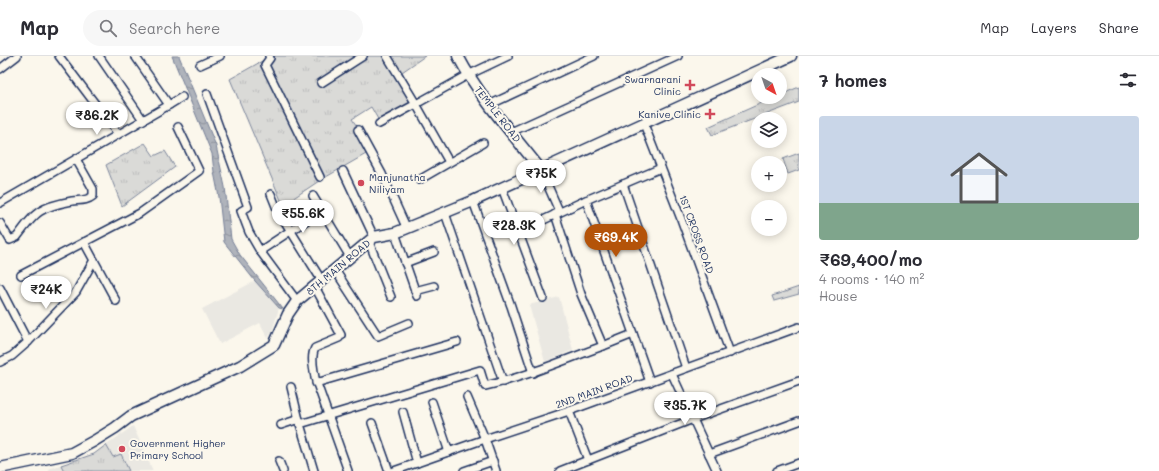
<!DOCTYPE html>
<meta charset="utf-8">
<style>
:root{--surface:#fff;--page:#f7f7f7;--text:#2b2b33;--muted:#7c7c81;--line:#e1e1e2;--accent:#b45309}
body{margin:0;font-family:Mali,sans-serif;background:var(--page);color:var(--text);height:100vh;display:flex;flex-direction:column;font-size:15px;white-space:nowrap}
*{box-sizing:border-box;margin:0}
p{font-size:13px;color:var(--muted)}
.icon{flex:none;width:22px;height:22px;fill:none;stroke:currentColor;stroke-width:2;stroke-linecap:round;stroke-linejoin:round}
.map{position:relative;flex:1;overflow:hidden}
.details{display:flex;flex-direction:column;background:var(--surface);width:360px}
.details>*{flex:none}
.needle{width:26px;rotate:140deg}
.controls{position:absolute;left:751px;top:12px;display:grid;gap:8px}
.controls a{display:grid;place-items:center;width:36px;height:36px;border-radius:50%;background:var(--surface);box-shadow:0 2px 10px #0003;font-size:20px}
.price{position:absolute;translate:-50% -34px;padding:0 9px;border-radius:14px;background:#fff;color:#222;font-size:13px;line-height:26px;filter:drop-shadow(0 1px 2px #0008)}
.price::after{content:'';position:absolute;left:50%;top:24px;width:12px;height:9px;margin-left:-6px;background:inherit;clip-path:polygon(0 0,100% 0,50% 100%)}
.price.current{background:var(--accent);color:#fff}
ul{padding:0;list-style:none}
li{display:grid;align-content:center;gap:8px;height:212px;padding:0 20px}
li span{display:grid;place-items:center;height:124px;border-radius:4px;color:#555}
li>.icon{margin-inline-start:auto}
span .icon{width:72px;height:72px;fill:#fffc;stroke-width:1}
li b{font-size:17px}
h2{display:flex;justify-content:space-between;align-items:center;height:48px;padding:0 20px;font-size:17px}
header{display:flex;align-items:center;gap:24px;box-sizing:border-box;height:56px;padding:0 20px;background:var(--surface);border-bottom:1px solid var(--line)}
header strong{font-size:19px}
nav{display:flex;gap:22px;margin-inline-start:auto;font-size:14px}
.search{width:280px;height:36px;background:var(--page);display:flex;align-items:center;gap:10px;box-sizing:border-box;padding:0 14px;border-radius:22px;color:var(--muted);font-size:15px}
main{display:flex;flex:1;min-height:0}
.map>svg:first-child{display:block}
</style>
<header>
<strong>Map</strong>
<div class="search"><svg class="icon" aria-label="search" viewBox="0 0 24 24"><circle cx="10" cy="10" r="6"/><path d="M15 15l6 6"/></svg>Search here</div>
<nav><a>Map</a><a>Layers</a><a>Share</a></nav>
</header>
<main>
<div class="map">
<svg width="799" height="415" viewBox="0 0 799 415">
<defs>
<pattern id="grass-tufts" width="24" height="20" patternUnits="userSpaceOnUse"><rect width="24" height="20" fill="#dadad7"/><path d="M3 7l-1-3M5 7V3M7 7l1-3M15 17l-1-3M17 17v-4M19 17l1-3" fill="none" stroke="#babbbb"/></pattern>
<pattern id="water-ripples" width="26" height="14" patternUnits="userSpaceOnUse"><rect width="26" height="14" fill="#afb3bb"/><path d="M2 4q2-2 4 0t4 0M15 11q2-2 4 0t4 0" fill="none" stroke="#8e929b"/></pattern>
</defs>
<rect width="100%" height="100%" fill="#fbf7ec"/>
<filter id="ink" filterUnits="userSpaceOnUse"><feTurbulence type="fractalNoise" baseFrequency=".025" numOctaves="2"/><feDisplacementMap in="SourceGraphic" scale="8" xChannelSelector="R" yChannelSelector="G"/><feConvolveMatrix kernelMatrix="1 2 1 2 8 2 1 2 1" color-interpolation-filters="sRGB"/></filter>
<g filter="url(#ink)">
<!-- built -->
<g fill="#eae8e2">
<path d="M255,225L279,252L272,276L268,282L260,267L220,288L202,253Z"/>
<path d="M559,241L573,294L545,306L529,249Z"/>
<path d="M133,370L153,415H49L48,413L94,398Z"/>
</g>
<!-- grass -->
<g fill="url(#grass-tufts)" stroke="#7a849a">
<path d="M271,0H425L402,16L417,42L379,65L371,51L352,63L373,94L319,125L283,149L230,23Z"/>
<path d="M799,31V46L712,79L708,71L775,41H780V39Z"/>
<path d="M145,87L154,100L165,95L175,111L122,150L106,109Z"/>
<path d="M799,97V114L788,118L783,103Z"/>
<path d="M799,231V238L774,245L772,240Z"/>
<path d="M106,389L113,401L121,398L129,415H64L61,409L94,398Z"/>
</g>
<!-- water -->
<path fill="url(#water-ripples)" stroke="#747e96" d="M172,0H179L216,90L225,131L231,183L240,199L283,253L279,252L255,225L224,186L219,141L214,116L212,98Z"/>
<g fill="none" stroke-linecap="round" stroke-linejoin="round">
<!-- street casing -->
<g stroke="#1b2f5e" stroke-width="10">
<g id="street">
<path d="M59,0L118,78"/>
<path d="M99,0L143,64"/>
<path d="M269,0L270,2L265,9L320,121"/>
<path d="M200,9L220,0"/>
<path d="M0,13L17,0"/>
<path d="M321,27L363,0"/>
<path d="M207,38L248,151L241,155L249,176L260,195L297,245"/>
<path d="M169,49L182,41"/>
<path d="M489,49L594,0"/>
<path d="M379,68L416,48L387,0"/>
<path d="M644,68L681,163L730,297"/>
<path d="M358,74L382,118L407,173"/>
<path d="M511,76L678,0"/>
<path d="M449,106L416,48L468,19L508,0"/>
<path d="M541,114L559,155"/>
<path d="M343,115L374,181"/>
<path d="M419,124L483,87"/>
<path d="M623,128L686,312"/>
<path d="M502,132L543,242"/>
<path d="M271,138L277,153L322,225"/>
<path d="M313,140L350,201"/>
<path d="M473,145L511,250L533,317"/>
<path d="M0,147L169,49L135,0"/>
<path d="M445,157L503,326"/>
<path d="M0,167L10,184L17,181C36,155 40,151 72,145C80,144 87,145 93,140V133L76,103"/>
<path d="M537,167L586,144"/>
<path d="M395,177L417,240"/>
<path d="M84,186L116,245"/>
<path d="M369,186L391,241"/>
<path d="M260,195L322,154"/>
<path d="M405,207L434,196"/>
<path d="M335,214L378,280L409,267"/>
<path d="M21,219L140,157L199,115L178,71"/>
<path d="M315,231L341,279L339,282L315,292C310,301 314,313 315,322L348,415"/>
<path d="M0,232L28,286"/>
<path d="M415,235L434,230"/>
<path d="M603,290L633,278"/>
<path d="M0,306L12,300L28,286L76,236L94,204"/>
<path d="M672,318L717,415"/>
<path d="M650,326L586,144L661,112"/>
<path d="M316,327L457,286"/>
<path d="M291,331L300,368"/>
<path d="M467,341L485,383L496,415"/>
<path d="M432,346L449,396"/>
<path d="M569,355L588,404"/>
<path d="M403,356L417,407"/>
<path d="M372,367L389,415"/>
<path d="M281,369L299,363"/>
<path d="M709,398L799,365"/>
<path d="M279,405L283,415"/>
<path d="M314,415L300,368L480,314L485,330C526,321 564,304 603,290L581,238L555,158"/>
<path d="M394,415L485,383L569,355L799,271"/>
<path d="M464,415L493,405"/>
<path d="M560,415L693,363L799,325"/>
<path d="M777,415L799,407"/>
</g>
</g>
<!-- secondary casing -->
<g stroke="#1b2f5e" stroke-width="13">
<g id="secondary">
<path d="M458,0C480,42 512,77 541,114"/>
<path d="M0,412L72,397L94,385L115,372L131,360L240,310L274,289L288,258L297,245L374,181L395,177L473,145L791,0"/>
</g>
</g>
<!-- street -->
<use href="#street" stroke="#fbf7ec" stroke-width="7"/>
<!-- secondary -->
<use href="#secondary" stroke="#fbf7ec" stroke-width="10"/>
</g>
</g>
<!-- markers -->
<g fill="#d1495b" stroke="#fbf7ec" stroke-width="1.5">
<path d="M688 23h4v4h4v4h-4v4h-4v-4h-4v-4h4z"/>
<path d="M708 52h4v4h4v4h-4v4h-4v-4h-4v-4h4z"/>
<circle cx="361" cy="127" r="4"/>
<circle cx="122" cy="393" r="4"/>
</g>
<g text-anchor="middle" stroke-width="4" stroke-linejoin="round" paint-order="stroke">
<!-- poi labels -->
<g font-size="10" fill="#1b2f5e" stroke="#fbf7ec" text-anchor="end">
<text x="681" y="27">Swarnarani<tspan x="681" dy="12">Clinic</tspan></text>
<text x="701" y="62">Kanive Clinic</text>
<text x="369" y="125" text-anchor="start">Manjunatha<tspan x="369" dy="12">Niliyam</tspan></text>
<text x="130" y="391" text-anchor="start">Government Higher<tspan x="130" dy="12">Primary School</tspan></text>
</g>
<!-- street labels -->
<g font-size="10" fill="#1b2f5e" stroke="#fbf7ec">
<text transform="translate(498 58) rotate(52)" y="4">TEMPLE ROAD</text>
<text transform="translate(697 178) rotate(70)" y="4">1ST CROSS ROAD</text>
<text transform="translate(338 211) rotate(-40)" y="4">8TH MAIN ROAD</text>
<text transform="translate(594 335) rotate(-20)" y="4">2ND MAIN ROAD</text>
</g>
</g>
</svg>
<div class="controls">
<a><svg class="needle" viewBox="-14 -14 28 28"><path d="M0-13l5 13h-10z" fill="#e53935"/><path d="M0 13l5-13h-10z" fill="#7c7c81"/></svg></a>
<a><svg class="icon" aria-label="layers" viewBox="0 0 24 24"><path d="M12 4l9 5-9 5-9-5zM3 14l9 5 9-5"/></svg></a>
<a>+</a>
<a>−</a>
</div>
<b class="price" style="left:97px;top:80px">₹86.2K</b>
<b class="price" style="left:541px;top:138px">₹75K</b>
<b class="price" style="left:303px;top:178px">₹55.6K</b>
<b class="price" style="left:514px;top:190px">₹28.3K</b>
<b class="price current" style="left:616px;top:202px">₹69.4K</b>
<b class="price" style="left:46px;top:254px">₹24K</b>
<b class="price" style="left:685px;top:370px">₹35.7K</b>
</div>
<section class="details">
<h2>7 homes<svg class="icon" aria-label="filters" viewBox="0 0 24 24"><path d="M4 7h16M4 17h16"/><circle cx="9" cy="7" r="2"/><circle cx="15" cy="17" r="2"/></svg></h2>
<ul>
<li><span style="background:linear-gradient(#c9d6e8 70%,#7fa58c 0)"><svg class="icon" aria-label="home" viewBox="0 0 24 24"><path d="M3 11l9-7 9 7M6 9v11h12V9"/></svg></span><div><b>₹69,400/mo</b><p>4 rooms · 140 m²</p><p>House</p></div></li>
</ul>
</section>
</main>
